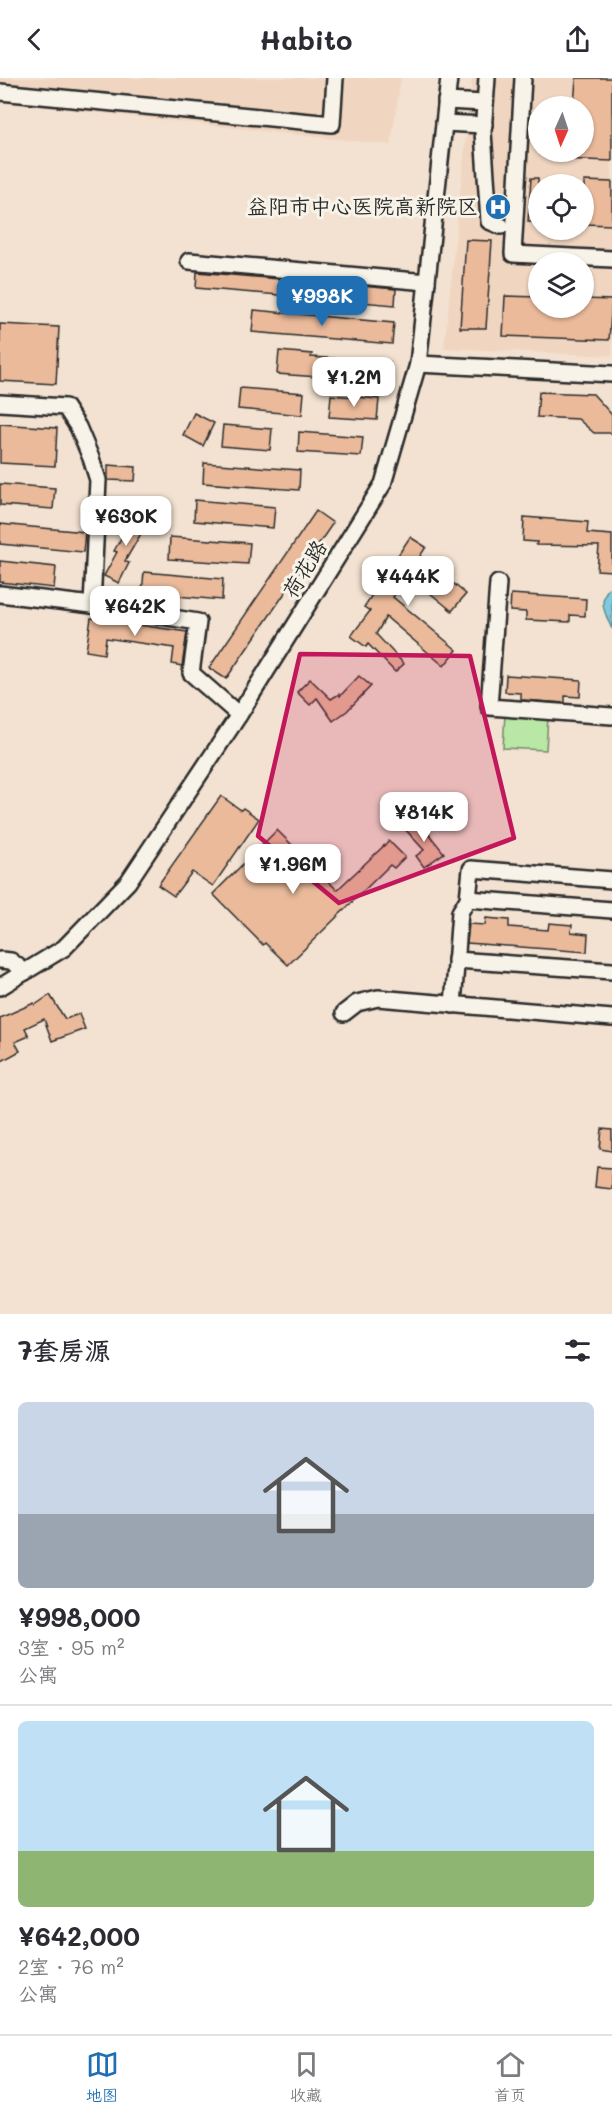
<!DOCTYPE html>
<html lang="zh">
<meta charset="utf-8">
<style>
:root{--surface:#fff;--page:#f7f7f7;--text:#2b2b33;--muted:#7c7c81;--line:#e1e1e2;--accent:#1f6fb2}
body{margin:0;font-family:Mali,"LXGW WenKai TC",sans-serif;background:var(--page);color:var(--text);height:100vh;display:flex;flex-direction:column;font-size:22px;white-space:nowrap}
*{box-sizing:border-box;margin:0}
p{font-size:20px;color:var(--muted)}
.icon{flex:none;width:33px;height:33px;fill:none;stroke:currentColor;stroke-width:2;stroke-linecap:round;stroke-linejoin:round}
.map{position:relative;height:1236px;overflow:hidden}
.side{display:flex;flex-direction:column;background:var(--surface);flex:1}
.side>*{flex:none}
.needle{width:39px;rotate:183deg}
.buttons{position:absolute;left:528px;top:18px;display:grid;gap:12px}
.buttons a{display:grid;place-items:center;width:66px;height:66px;border-radius:50%;background:var(--surface);box-shadow:0 2px 4px #0004;font-size:30px}
.price{position:absolute;translate:-50% -51px;padding:0 14px;border-radius:12px;background:#fff;color:#222;font-size:20px;line-height:39px;filter:drop-shadow(0 2px 3px #0008)}
.price::after{content:'';position:absolute;left:50%;top:36px;width:18px;height:14px;margin-left:-9px;background:inherit;clip-path:polygon(0 0,100% 0,50% 100%)}
.price.current{background:var(--accent);color:#fff}
ul{padding:0;list-style:none}
li{display:grid;align-content:center;gap:12px;height:318px;padding:0 18px}
li+li{border-top:2px solid var(--line)}
li span{display:grid;place-items:center;height:186px;border-radius:9px;color:#555}
li>.icon{margin-inline-start:auto}
span .icon{width:108px;height:108px;fill:#fffc;stroke-width:1}
li b{font-size:26px}
h2{display:flex;justify-content:space-between;align-items:center;height:72px;padding:0 18px;font-size:26px}
header{display:flex;justify-content:space-between;align-items:center;height:78px;padding:0 18px;background:var(--surface);font-size:27px;font-weight:700}
.menu{display:flex;justify-content:space-around;align-items:center;height:84px;border-top:2px solid var(--line);background:var(--surface);font-size:16px;color:var(--muted)}
.menu a{display:grid;justify-items:center;gap:3px}
.menu .current{color:var(--accent)}
.map>svg:first-child{display:block}
</style>
<header><svg class="icon" aria-label="back" viewBox="0 0 24 24"><path d="M15 5l-7 7 7 7"/></svg>Habito<svg class="icon" aria-label="share" viewBox="0 0 24 24"><path d="M12 15V3M7 8l5-5 5 5M5 13v7h14v-7"/></svg></header>
<div class="map">
<svg width="612" height="1236" viewBox="0 0 612 1236">
<rect width="100%" height="100%" fill="#f3e2d1"/>
<filter id="ink" filterUnits="userSpaceOnUse"><feTurbulence type="fractalNoise" baseFrequency=".0167" numOctaves="2"/><feDisplacementMap in="SourceGraphic" scale="12" xChannelSelector="R" yChannelSelector="G"/><feConvolveMatrix kernelMatrix="1 2 1 2 8 2 1 2 1" color-interpolation-filters="sRGB"/></filter>
<g filter="url(#ink)">
<!-- built -->
<g fill="#f0d6c1" fill-rule="evenodd">
<path d="M0,0H401L391,67L0,24Z"/>
<path d="M472,0H612V278L444,270ZM538,28H584V74H538ZM538,106H584V152H538ZM538,184H584V230H538Z"/>
</g>
<!-- green -->
<path fill="#b9e7a5" stroke="#728968" stroke-width="1.5" d="M505,636L548,639L546,672L503,670Z"/>
<!-- water -->
<path fill="#7ecbdd" stroke="#5d8b96" stroke-width="1.5" d="M609,510H612V551C606,537 597,523 609,510Z"/>
<!-- building -->
<g fill="#eaba9b" stroke="#2b2b2b" stroke-width="1.5">
<path d="M576,0H612V83L560,81V74H584V28H574Z"/>
<path d="M531,100H538V144H528Z"/>
<path d="M584,103L612,104V147L584,146Z"/>
<path d="M466,162L492,163L486,250H460Z"/>
<path d="M197,194L396,211L395,227L196,210Z"/>
<path d="M505,218L538,219V230H584V221L612,222L609,262L503,258Z"/>
<path d="M254,232L394,245L392,266L252,254Z"/>
<path d="M0,246L59,249L56,306L0,303Z"/>
<path d="M279,273L312,276L311,279L390,284L389,304L277,296Z"/>
<path d="M240,310L304,315L302,337L238,331Z"/>
<path d="M539,314L593,316L612,337V355H594L578,341L537,339Z"/>
<path d="M331,317L379,321L377,342L329,339Z"/>
<path d="M194,335L214,345L203,368L183,357Z"/>
<path d="M0,346L57,350L55,388L0,385Z"/>
<path d="M223,347L272,351L270,372L221,368Z"/>
<path d="M299,354L363,359L361,378L298,374Z"/>
<path d="M204,385L300,392L299,412L203,405Z"/>
<path d="M108,387L136,389L135,403L108,402Z"/>
<path d="M0,406L55,410L53,431L0,427Z"/>
<path d="M195,422L275,429L273,450L194,443Z"/>
<path d="M136,433L150,440L125,483L129,485L119,505L104,498L117,474L114,473Z"/>
<path d="M316,433L333,445L226,601L209,590Z"/>
<path d="M524,439L588,444L587,455L612,457V493L597,492L599,468L536,467L537,464L523,463Z"/>
<path d="M0,446L85,454L83,474L0,466Z"/>
<path d="M170,459L250,465L248,486L169,481Z"/>
<path d="M410,459L426,469L420,478L466,516L452,533L408,497L393,519L457,572L444,588L386,539L376,556L404,586L395,594L368,566L366,569L351,558L370,533L364,529Z"/>
<path d="M0,483L56,489L54,510L0,504Z"/>
<path d="M144,494L223,501L222,522L142,515Z"/>
<path d="M511,516L586,521L585,538L570,537V544L526,542V534L510,533Z"/>
<path d="M91,540L187,554L182,588L172,586L174,570L106,560L104,576L86,573Z"/>
<path d="M506,597L581,602L580,619L565,618V625L521,622V615L505,614Z"/>
<path d="M359,598L371,608L347,633L333,643L317,620L310,627L297,614L310,601L331,621L339,616L340,618Z"/>
<path d="M221,718L241,732L243,730L259,741L213,808L192,794L174,818L158,807Z"/>
<path d="M416,740L444,775L424,789L416,778L424,772L404,750Z"/>
<path d="M277,752L337,812L389,763L405,779L394,790L390,787L288,887L265,865L263,867L213,816Z"/>
<path d="M486,840L509,842V849L548,852L549,845L572,847L571,854L588,856L587,874L467,865L469,846L485,847Z"/>
<path d="M50,917L65,941L79,936L85,951L52,963L44,941L25,950L29,958L15,964L20,973L0,984V940L34,925L35,927Z"/>
<path d="M602,1051L612,1052V1073L600,1071Z"/>
<path d="M597,1089L612,1090V1111L595,1109Z"/>
</g>
<g fill="none" stroke-linecap="round" stroke-linejoin="round">
<!-- minor casing -->
<g stroke="#2b2b2b" stroke-width="20">
<g id="minor">
<path d="M487,0L483,54L489,143L501,148"/>
<path d="M523,0L513,176L612,181"/>
<path d="M0,14L332,46L335,0"/>
<path d="M446,23L485,25"/>
<path d="M444,45L484,47"/>
<path d="M189,183L427,204"/>
<path d="M418,286L612,296"/>
<path d="M0,325L65,329L78,349L91,380L98,402L92,527L198,544L191,595L239,637"/>
<path d="M498,505L489,629L612,638"/>
<path d="M0,516L92,527"/>
<path d="M468,821L612,832"/>
<path d="M0,882L11,883L25,894"/>
<path d="M456,882L612,893"/>
<path d="M0,909L64,870L128,804L239,637L383,406L418,286L449,0"/>
<path d="M453,927L460,834L468,821L471,791L612,802"/>
<path d="M344,935L357,925L378,920L612,940"/>
</g>
</g>
<!-- minor -->
<use href="#minor" stroke="#f7f3e8" stroke-width="15"/>
</g>
</g>
<!-- marked area -->
<path fill="#c2185b" fill-opacity="0.2" stroke="#c2185b" stroke-width="4.5" stroke-linejoin="round" d="M300,576L470,578L514,760L339,825L258,758Z"/>
<!-- icons -->
<defs>
<g id="hospital-disc" transform="scale(1.35)"><circle r="9.5" fill="#1f6fb2" stroke="#f7f3e8"/><path d="M-5-5h3v3.5h4V-5h3V5h-3V1.5h-4V5h-3Z" fill="#fff"/></g>
</defs>
<g fill-rule="evenodd">
<use href="#hospital-disc" x="498" y="129"/>
</g>
<g text-anchor="middle" stroke-width="6" stroke-linejoin="round" paint-order="stroke">
<!-- poi labels -->
<g font-size="21" fill="#2b2b2b" stroke="#f7f3e8" text-anchor="end">
<text x="478" y="136">益阳市中心医院高新院区</text>
</g>
<!-- street labels -->
<g font-size="21" fill="#2b2b2b" stroke="#f7f3e8">
<text transform="translate(305 491) rotate(-58)" y="7">荷花路</text>
</g>
</g>
</svg>
<div class="buttons">
<a><svg class="needle" viewBox="-14 -14 28 28"><path d="M0-13l5 13h-10z" fill="#e53935"/><path d="M0 13l5-13h-10z" fill="#7c7c81"/></svg></a>
<a><svg class="icon" aria-label="locate" viewBox="0 0 24 24"><circle cx="12" cy="12" r="6"/><path d="M12 2v4M12 18v4M2 12h4M18 12h4"/></svg></a>
<a><svg class="icon" aria-label="layers" viewBox="0 0 24 24"><path d="M12 4l9 5-9 5-9-5zM3 14l9 5 9-5"/></svg></a>
</div>
<b class="price current" style="left:322px;top:249px">¥998K</b>
<b class="price" style="left:354px;top:330px">¥1.2M</b>
<b class="price" style="left:126px;top:469px">¥630K</b>
<b class="price" style="left:408px;top:529px">¥444K</b>
<b class="price" style="left:135px;top:559px">¥642K</b>
<b class="price" style="left:424px;top:765px">¥814K</b>
<b class="price" style="left:293px;top:817px">¥1.96M</b>
</div>
<section class="side">
<h2>7套房源<svg class="icon" aria-label="filters" viewBox="0 0 24 24"><path d="M4 7h16M4 17h16"/><circle cx="9" cy="7" r="2"/><circle cx="15" cy="17" r="2"/></svg></h2>
<ul>
<li><span style="background:linear-gradient(#c9d6e8 60%,#9aa5b1 0)"><svg class="icon" aria-label="home" viewBox="0 0 24 24"><path d="M3 11l9-7 9 7M6 9v11h12V9"/></svg></span><div><b>¥998,000</b><p>3室 · 95 m²</p><p>公寓</p></div></li>
<li><span style="background:linear-gradient(#bfe0f5 70%,#8fb573 0)"><svg class="icon" aria-label="home" viewBox="0 0 24 24"><path d="M3 11l9-7 9 7M6 9v11h12V9"/></svg></span><div><b>¥642,000</b><p>2室 · 76 m²</p><p>公寓</p></div></li>
</ul>
</section>
<nav class="menu">
<a class="current"><svg class="icon" aria-label="map" viewBox="0 0 24 24"><path d="M3 6l6-2 6 2 6-2v14l-6 2-6-2-6 2zM9 4v14M15 6v14"/></svg>地图</a>
<a><svg class="icon" aria-label="saved" viewBox="0 0 24 24"><path d="M7 4h10v16l-5-4-5 4z"/></svg>收藏</a>
<a><svg class="icon" aria-label="home" viewBox="0 0 24 24"><path d="M3 11l9-7 9 7M6 9v11h12V9"/></svg>首页</a>
</nav>
